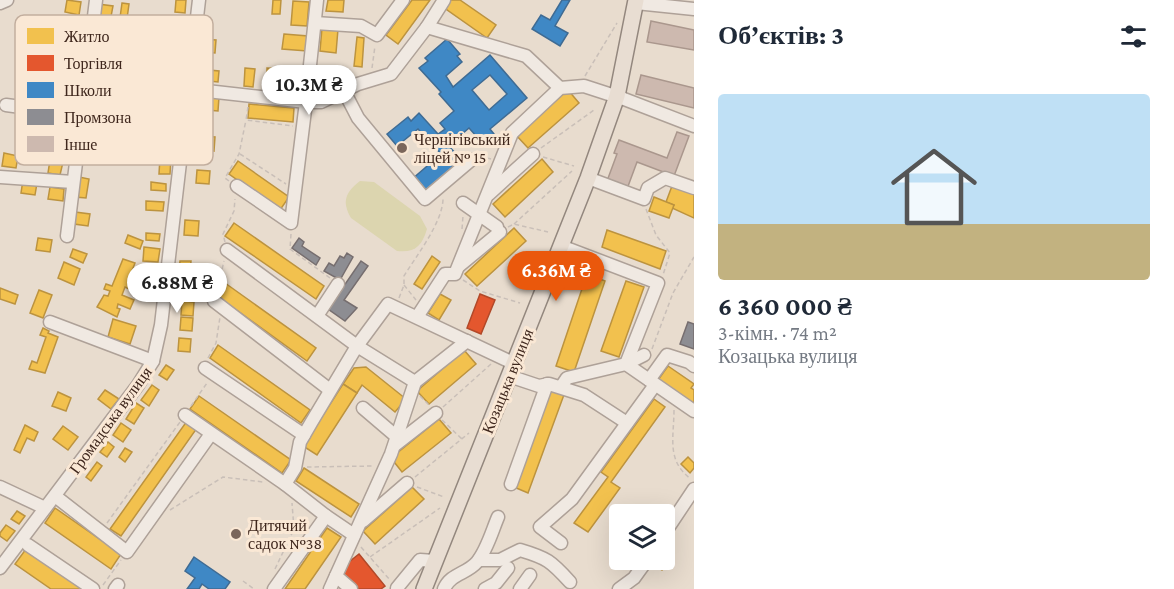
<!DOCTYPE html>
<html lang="uk">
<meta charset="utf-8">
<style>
:root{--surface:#fff;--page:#f6f6f7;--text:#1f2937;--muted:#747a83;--accent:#ea580c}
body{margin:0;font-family:"Crimson Pro",serif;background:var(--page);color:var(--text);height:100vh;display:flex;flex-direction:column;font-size:22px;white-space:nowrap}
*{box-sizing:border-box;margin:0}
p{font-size:20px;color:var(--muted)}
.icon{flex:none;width:33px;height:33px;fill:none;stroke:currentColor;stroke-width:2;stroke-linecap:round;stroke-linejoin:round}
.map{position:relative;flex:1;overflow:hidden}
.details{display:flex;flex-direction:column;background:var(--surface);width:480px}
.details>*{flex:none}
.fabs{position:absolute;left:609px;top:504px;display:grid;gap:12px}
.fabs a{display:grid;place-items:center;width:66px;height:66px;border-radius:6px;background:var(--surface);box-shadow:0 6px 24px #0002;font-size:30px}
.price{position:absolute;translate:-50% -51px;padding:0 14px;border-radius:21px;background:#fff;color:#222;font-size:20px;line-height:39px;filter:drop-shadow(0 2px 3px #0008)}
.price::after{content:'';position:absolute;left:50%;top:36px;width:18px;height:14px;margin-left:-9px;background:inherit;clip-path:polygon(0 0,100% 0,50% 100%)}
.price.on{background:var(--accent);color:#fff}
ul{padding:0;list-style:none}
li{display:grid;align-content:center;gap:12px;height:318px;padding:0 24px}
li span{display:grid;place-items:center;height:186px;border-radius:6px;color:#555}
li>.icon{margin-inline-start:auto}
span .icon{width:108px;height:108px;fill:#fffc;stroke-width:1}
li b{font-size:26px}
h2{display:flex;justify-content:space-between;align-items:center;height:72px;padding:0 24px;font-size:26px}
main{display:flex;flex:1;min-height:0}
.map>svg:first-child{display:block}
</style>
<main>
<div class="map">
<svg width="694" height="589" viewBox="0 0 694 589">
<rect width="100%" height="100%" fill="#e8dcce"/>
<!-- green -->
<path fill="#dcd5af" d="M360,181L374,182L420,216L427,229C422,246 415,253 397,251L351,218C341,201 346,192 360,181Z"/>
<!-- homes -->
<g fill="#f2c14e" stroke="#bc933f" stroke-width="1.5">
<path d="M67,0L81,2L79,15L65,12Z"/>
<path d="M176,0H186L185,13L175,12Z"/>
<path d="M273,0H281L280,14H272Z"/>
<path d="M328,0H344L343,12L326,11Z"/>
<path d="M412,0H430L398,44L386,35Z"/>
<path d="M448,0H460L496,25L487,38L443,7Z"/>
<path d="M293,1L309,2L307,26L291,25Z"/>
<path d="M122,3L129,4L126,26L119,25Z"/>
<path d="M98,4L113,6L110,22L95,20Z"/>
<path d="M322,28L338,29L336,53L320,51Z"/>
<path d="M284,34L308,36L307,51L282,49Z"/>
<path d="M357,37L364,38L362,67L354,66Z"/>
<path d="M203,39L216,40L215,53L202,52Z"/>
<path d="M245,68L255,69L253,87L244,86Z"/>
<path d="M267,68L283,69L282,85L267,84Z"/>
<path d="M199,69L219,71L218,82L199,80Z"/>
<path d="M293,74L303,75L301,92H292Z"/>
<path d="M568,90L579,103L528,148L516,135Z"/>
<path d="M207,96L219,97L218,111L206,110Z"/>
<path d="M249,104L294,108L293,122L248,118Z"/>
<path d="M203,136L215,137L214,151L202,149Z"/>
<path d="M4,153L18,156L16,168L2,166Z"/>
<path d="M160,157L171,158L170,174H159Z"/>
<path d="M542,159L553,172L505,217L493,204Z"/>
<path d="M50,160L63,162L60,175L48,173Z"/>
<path d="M238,161L289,197L280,210L229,174Z"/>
<path d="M197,170L210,171L209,184L196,183Z"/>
<path d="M79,177L89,179L86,198L75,197Z"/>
<path d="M23,180L37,183L35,195L21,193Z"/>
<path d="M151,182L166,184V191L151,190Z"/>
<path d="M672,186L694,194V218L672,208L674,205L666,202Z"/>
<path d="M50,187L64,189L63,201L48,199Z"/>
<path d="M654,197L674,205L669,218L649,211Z"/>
<path d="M146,201L164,202L163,211L146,210Z"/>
<path d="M75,212L90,214L88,226L74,224Z"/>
<path d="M185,220L199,221L198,236L184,235Z"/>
<path d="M234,223L324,286L316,299L225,236Z"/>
<path d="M514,228L526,241L477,286L465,274Z"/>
<path d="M607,230L666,251L660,269L602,247Z"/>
<path d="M146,233L160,234L159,241L146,240Z"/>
<path d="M128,235L143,241L140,249L125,243Z"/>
<path d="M38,238L52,240L50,252L36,250Z"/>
<path d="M144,247L160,249L158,262L143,261Z"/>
<path d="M73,249L87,254L83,263L70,257Z"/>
<path d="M432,256L440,262L422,289L414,284Z"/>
<path d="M123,259L135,263L128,281L133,283L131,290L125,287L122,295L134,300L130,309L118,304L117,308L120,309L117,317L97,307L104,295L108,296L110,291L104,289L106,284L112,286Z"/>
<path d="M180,261H191L190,273L179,272Z"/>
<path d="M64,262L80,269L74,285L58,278Z"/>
<path d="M587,274L605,281L574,372L556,366Z"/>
<path d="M179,278H189L188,291L178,290Z"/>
<path d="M626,281L644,287L619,357L601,351Z"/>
<path d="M225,283L316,348L307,361L217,296Z"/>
<path d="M0,288L18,295L15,304L0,299Z"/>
<path d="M39,290L52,295L43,318L30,313Z"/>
<path d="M440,294L451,300L439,320L428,313Z"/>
<path d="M182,301L194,302L193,316L181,315Z"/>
<path d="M181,317L193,318L192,331L180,330Z"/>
<path d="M113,319L136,326L130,344L108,337Z"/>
<path d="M43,328L49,331L48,333L58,337L45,373L29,369L32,361L37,363L46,337L40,335Z"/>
<path d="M179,338L191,339L190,352L178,351Z"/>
<path d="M218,345L310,410L301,423L210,358Z"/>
<path d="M464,350L476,364L429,404L417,391Z"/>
<path d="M166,365L174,370L167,380L159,375Z"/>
<path d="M668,366L694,384L691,388L694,390V407L658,380Z"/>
<path d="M366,367L406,399L395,412L362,385L357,393L343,384L354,368Z"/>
<path d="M343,384L357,393L317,455L303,446Z"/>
<path d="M152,385L159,390L149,406L141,400Z"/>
<path d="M550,386L565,392L528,493L514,487Z"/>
<path d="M105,390L119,399L111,409L98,399Z"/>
<path d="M58,392L71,398L66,411L52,406Z"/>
<path d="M199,396L291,460L282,473L190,409Z"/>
<path d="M654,399L665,407L611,482L620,488L588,532L574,523L608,477L601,472Z"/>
<path d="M136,403L144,408L134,424L126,419Z"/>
<path d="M439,419L451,433L402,472L391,458Z"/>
<path d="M187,421L197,428L121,536L110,529Z"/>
<path d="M121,423L131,430L123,442L113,435Z"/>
<path d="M25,425L38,432L34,441L27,438L20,453L14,450Z"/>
<path d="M63,426L78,437L68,450L53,439Z"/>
<path d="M108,442L114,447L107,457L100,452Z"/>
<path d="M125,448L132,452L125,462L119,457Z"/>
<path d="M688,457L694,463V468L690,473L681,464Z"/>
<path d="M97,462L102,466L91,481L86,477Z"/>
<path d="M304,468L359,504L351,517L296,481Z"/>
<path d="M412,487L424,499L375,544L363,531Z"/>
<path d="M55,508L121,554L111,569L45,523Z"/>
<path d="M17,511L25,516L19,524L11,519Z"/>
<path d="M6,525L15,531L7,541L0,536V533Z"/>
<path d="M327,528L341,537L305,589H285Z"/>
<path d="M26,549L83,589H51L15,564Z"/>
<path d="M653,560H660L666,563L662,570L650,563Z"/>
</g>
<!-- shops -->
<g fill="#e4572e" stroke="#b24929" stroke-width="1.5">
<path d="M480,294L495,300L481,334L467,328Z"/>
<path d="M359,554L385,586L381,589H359L346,580L339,570Z"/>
</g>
<!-- schools -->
<g fill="#3f88c5" stroke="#3f6b93" stroke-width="1.5" fill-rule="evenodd">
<path d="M562,0H570L555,26L568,33L560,46L532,29L541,15L550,20Z"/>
<path d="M447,39L460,54L457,56L462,62L446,76L453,87L490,55L527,98L490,129L498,139L492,145L489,142L485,146L469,128L454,141L449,135L443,140L459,157L450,164L455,169L425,195L411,180L441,154L418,129L397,146L387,134L408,117L411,121L419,113L438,134L445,129L440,123L454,111L439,94L441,92L419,68L428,61L425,58ZM490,75L507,94L489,110L472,90Z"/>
<path d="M194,557L230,582L225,589H209L202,584L199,589H187L195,578L185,571Z"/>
</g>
<!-- industry -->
<g fill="#8d8d92" stroke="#766e6f" stroke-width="1.5">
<path d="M299,238L304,242L302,246L320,258L316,265L292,248Z"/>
<path d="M347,253L353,257L340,280L324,271L329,263L334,266L340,256L344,258Z"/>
<path d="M361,261L368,266L344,300L357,308L345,321L328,309Z"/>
<path d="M688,322L694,324V349L680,344Z"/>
</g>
<!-- building -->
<g fill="#cdb9af" stroke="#aa978d" stroke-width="1.5">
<path d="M651,21L694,30V50L647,42Z"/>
<path d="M641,75L694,88V108L636,94Z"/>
<path d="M677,132L689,136L674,176L637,162L627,189L607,181L617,154L614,153L619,140L667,158Z"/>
</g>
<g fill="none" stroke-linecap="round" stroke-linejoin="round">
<!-- minor casing -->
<g stroke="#aea198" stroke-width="15">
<g id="minor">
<path d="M0,3L7,0"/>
<path d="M636,3L694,9"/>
<path d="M315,23L361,26L377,35L403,0"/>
<path d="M427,27L444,0"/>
<path d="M189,89L306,102L317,0"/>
<path d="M6,105L81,115"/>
<path d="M35,109L42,59"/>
<path d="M471,160L425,199L358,118L344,91L358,84L391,74L427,27L526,56L560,88"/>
<path d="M0,177L73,182"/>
<path d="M588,178L644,199L648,188L665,178L694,188"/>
<path d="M237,186L291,223L306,102H321L344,91"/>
<path d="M489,194L533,154"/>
<path d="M463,203L497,227"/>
<path d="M67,236L96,0"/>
<path d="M561,246L658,283L626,364L694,411"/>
<path d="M227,250L357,346L415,382L467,341"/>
<path d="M459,266L500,232"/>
<path d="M214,301L330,390"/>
<path d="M317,316L338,284"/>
<path d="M417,317L445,274H455L512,133L560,88L584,86L624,99L694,126"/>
<path d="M50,322L153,361"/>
<path d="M205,368L304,435"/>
<path d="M509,376L539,386L549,384L584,395L627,423"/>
<path d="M649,380L667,355L689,362L694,366"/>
<path d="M561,387L567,378L626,364L644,355"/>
<path d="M363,408L397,437"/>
<path d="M185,415L285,484"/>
<path d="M395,445L436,413"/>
<path d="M511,484L547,384"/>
<path d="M0,487L45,508"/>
<path d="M55,496L127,552L208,438"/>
<path d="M363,521L407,483"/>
<path d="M664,534L694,489"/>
<path d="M354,535L326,516L285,484L295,468L300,442L311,423L357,346L388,304L515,364"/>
<path d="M561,543L540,527L572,499L652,389"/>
<path d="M28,545L93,589"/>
<path d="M479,560H500L520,550C547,558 551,561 570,582"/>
<path d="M0,568L138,385L153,361L161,325L199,0"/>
<path d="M336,576L351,589"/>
<path d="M397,588L420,560L434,561"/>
<path d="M115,589L118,585"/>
<path d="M274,589L326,516"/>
<path d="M330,589L391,454L415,382"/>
<path d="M444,589C451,573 467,574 477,562C487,550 492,531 498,517"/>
<path d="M485,589L496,583L508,568"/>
<path d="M520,589L530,575"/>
<path d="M619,589L634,578L647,560"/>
</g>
</g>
<!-- major casing -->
<g stroke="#93877e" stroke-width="18">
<path id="major" d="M424,589L588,178L617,96L636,0"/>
</g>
<!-- path -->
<g stroke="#c9bfb8" stroke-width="1.5" stroke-dasharray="4.5 3" stroke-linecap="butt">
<path d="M372,68L375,46"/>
<path d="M585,76L617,23"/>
<path d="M248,107L246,120L293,126"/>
<path d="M541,148L594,110"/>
<path d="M240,154L286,184"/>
<path d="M481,156L491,159"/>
<path d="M543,157L574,166"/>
<path d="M229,181L225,178L239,154L246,120"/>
<path d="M646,209L656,235L670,253L663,275"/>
<path d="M514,224L572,171"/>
<path d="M508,227L514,224L548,232"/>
<path d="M462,229L463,216"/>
<path d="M291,234L290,249L330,278"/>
<path d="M225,242L223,234L234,211L235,199"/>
<path d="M463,280L480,291L520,303"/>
<path d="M404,285L416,300"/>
<path d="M217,291L224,261"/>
<path d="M399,298L404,285V276C416,256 444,221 443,197"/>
<path d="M652,349L673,293L694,257"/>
<path d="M208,358L216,343L220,317"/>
<path d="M420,396L429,405"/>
<path d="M191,406L207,383"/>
<path d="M443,407L491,364"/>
<path d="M674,410C674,437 666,461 691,479"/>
<path d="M442,420L462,439"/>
<path d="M307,467L374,466"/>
<path d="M415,477L469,433"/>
<path d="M417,487L444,497"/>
<path d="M170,510L223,477L263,482"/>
<path d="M107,523L180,422"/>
<path d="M361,547L390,580"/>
<path d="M370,557L440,508"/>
<path d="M275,569L294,529L292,503"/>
<path d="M243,581L254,589"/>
<path d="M103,585L121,560"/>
</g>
<!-- minor -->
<use href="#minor" stroke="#f0e9e2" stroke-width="12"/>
<!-- major -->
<use href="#major" stroke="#e8ddd2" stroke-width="15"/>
</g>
<!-- markers -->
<g fill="#7a665b" stroke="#fae8d5" stroke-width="2">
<circle cx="402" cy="148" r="6"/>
<circle cx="236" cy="534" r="6"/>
</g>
<g text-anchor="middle" stroke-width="6" stroke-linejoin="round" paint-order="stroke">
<!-- poi labels -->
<g font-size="16" fill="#3f271d" stroke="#fae8d5" text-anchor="start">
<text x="414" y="145">Чернігівський<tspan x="414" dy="18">ліцей № 15</tspan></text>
<text x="248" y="531">Дитячий<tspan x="248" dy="18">садок №38</tspan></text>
</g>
<!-- street labels -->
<g font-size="16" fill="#3f271d" stroke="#fae8d5">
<text transform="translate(507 381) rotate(-68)" y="6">Козацька вулиця</text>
<text transform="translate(110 420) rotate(-54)" y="6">Громадська вулиця</text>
</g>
</g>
<!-- legend -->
<rect x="15" y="15" width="198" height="150" rx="9" fill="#fae8d5" stroke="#c2ae9e" stroke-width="1.5"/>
<rect x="27" y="28" width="27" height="16" fill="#f2c14e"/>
<rect x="27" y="55" width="27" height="16" fill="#e4572e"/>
<rect x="27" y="82" width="27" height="16" fill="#3f88c5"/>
<rect x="27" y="109" width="27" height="16" fill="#8d8d92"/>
<rect x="27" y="136" width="27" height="16" fill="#cdb9af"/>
<g font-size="16" fill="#3f271d">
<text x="64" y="42">Житло</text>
<text x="64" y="69">Торгівля</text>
<text x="64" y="96">Школи</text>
<text x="64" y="123">Промзона</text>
<text x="64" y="150">Інше</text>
</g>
</svg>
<div class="fabs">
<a><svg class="icon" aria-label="layers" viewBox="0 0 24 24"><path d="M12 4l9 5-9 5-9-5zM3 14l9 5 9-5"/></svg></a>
</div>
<b class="price" style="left:309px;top:116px">10.3M ₴</b>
<b class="price on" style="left:556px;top:302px">6.36M ₴</b>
<b class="price" style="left:177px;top:314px">6.88M ₴</b>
</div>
<section class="details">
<h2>Об’єктів: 3<svg class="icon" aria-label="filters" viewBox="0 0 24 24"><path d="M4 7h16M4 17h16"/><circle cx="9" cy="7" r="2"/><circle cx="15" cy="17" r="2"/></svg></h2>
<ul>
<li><span style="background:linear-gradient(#bfe0f5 70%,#c2b280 0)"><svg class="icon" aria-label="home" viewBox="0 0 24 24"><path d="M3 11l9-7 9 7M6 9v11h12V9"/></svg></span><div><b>6 360 000 ₴</b><p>3-кімн. · 74 m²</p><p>Козацька вулиця</p></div></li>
</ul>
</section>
</main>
